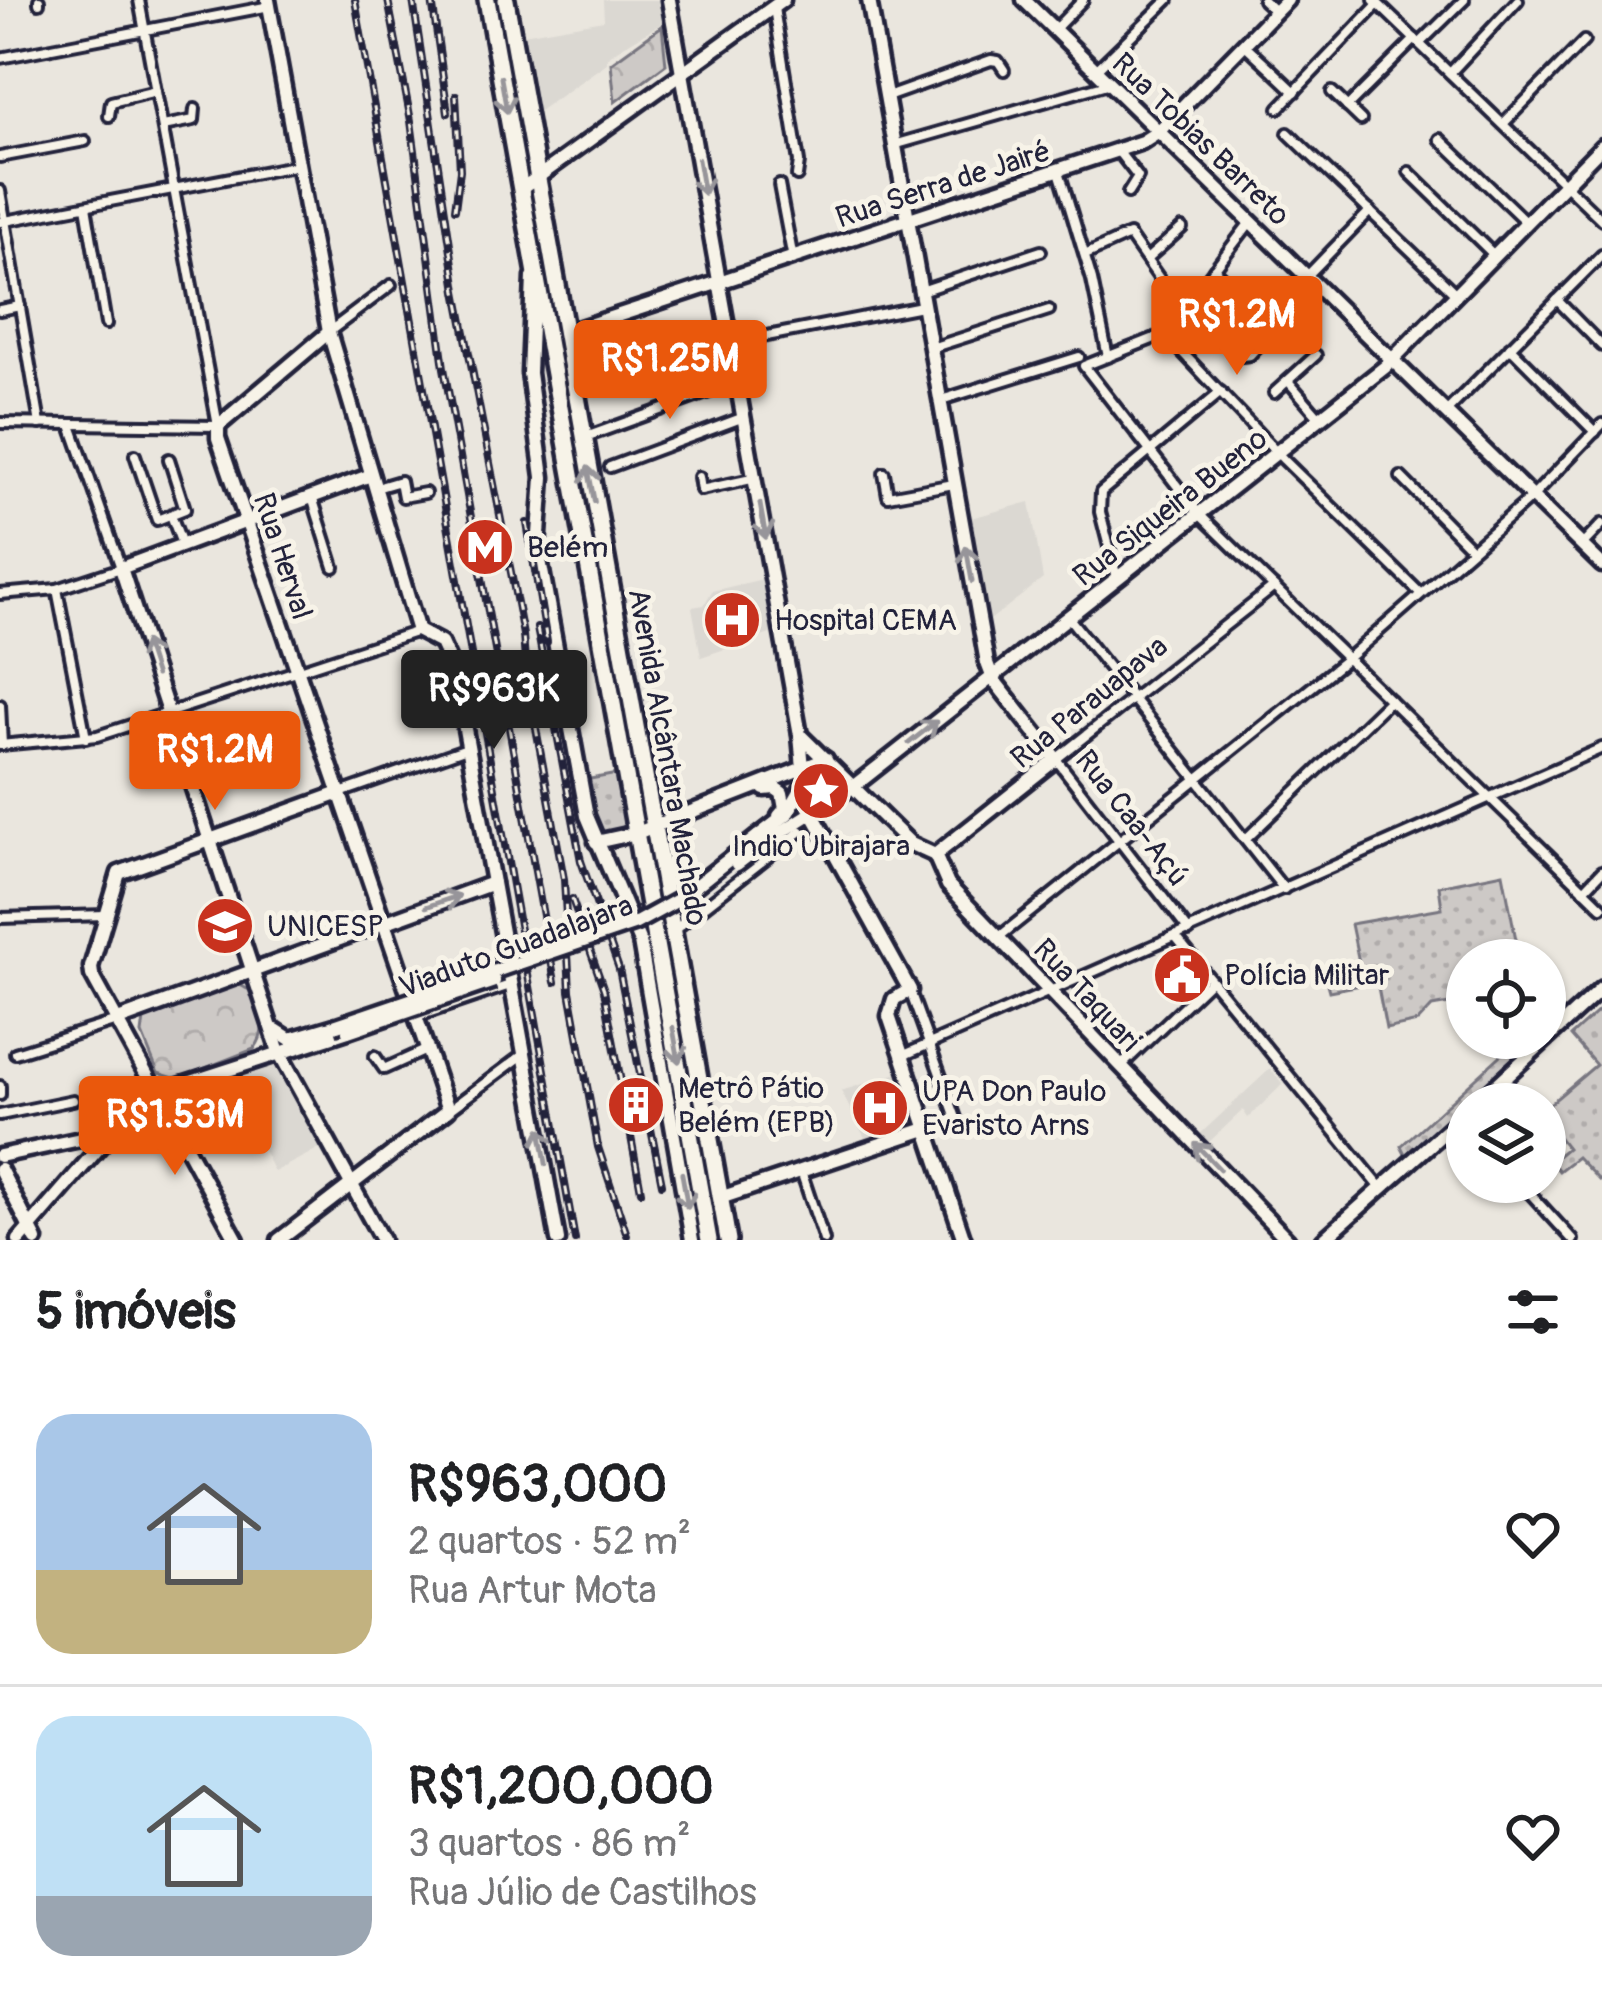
<!DOCTYPE html>
<html lang="pt">
<meta charset="utf-8">
<style>
:root{--surface:#fff;--page:#f2f2f2;--text:#202124;--muted:#757577;--line:#e0e0e0;--accent:#ea580c}
body{margin:0;font-family:Pangolin,sans-serif;background:var(--page);color:var(--text);height:100vh;display:flex;flex-direction:column;font-size:45px;white-space:nowrap}
*{box-sizing:border-box;margin:0}
p{font-size:39px;color:var(--muted)}
.icon{flex:none;width:66px;height:66px;fill:none;stroke:currentColor;stroke-width:2;stroke-linecap:round;stroke-linejoin:round}
.map{position:relative;height:1240px;overflow:hidden}
.side{display:flex;flex-direction:column;background:var(--surface);flex:1}
.side>*{flex:none}
.controls{position:absolute;left:1446px;top:939px;display:grid;gap:24px}
.controls a{display:grid;place-items:center;width:120px;height:120px;border-radius:50%;background:var(--surface);box-shadow:0 3px 9px #0004;font-size:60px}
.price{position:absolute;translate:-50% -102px;padding:0 27px;border-radius:12px;background:var(--accent);color:#fff;font-size:39px;line-height:78px;filter:drop-shadow(0 3px 6px #0008)}
.price::after{content:'';position:absolute;left:50%;top:72px;width:36px;height:27px;margin-left:-18px;background:inherit;clip-path:polygon(0 0,100% 0,50% 100%)}
.price.on{background:#222;color:#fff}
ul{padding:0;list-style:none}
li{display:flex;align-items:center;gap:36px;height:300px;padding:0 36px}
li+li{border-top:3px solid var(--line)}
li span{display:grid;place-items:center;flex:none;width:336px;height:240px;border-radius:36px;color:#555}
li>.icon{margin-inline-start:auto}
span .icon{width:144px;height:144px;fill:#fffc;stroke-width:1}
li b{font-size:51px}
h2{display:flex;justify-content:space-between;align-items:center;height:144px;padding:0 36px;font-size:51px}
.map>svg:first-child{display:block}
</style>
<div class="map">
<svg width="1602" height="1240" viewBox="0 0 1602 1240">
<defs>
<pattern id="park-crowns" width="20" height="18" patternUnits="userSpaceOnUse" patternTransform="scale(3)"><rect width="20" height="18" fill="#cdc9c6"/><path d="M2 6a3 3 0 1 1 6 0M12 15a3 3 0 1 1 6 0" fill="none" stroke="#b0acab"/></pattern>
<pattern id="garden-dots" width="8" height="8" patternUnits="userSpaceOnUse" patternTransform="scale(3)"><rect width="8" height="8" fill="#cdc9c6"/><path d="M2 2h.1M6 6h.1" fill="none" stroke="#b0acab" stroke-width="1.8" stroke-linecap="round"/></pattern>
</defs>
<rect width="100%" height="100%" fill="#eae6de"/>
<filter id="ink" filterUnits="userSpaceOnUse"><feTurbulence type="fractalNoise" baseFrequency=".00833" numOctaves="2"/><feDisplacementMap in="SourceGraphic" scale="24" xChannelSelector="R" yChannelSelector="G"/><feConvolveMatrix kernelMatrix="1 2 1 2 8 2 1 2 1" color-interpolation-filters="sRGB"/></filter>
<g filter="url(#ink)">
<!-- built -->
<g fill="#dbd8d2">
<path d="M603,0H660L664,22L617,50L607,58V63L536,113L523,34L604,20Z"/>
<path d="M1030,502L1043,579L990,620L971,518Z"/>
<path d="M763,579L773,633L701,657L692,607L704,605L712,591Z"/>
<path d="M274,1062H278L322,1147L274,1172L259,1142L244,1147L233,1118L191,1132L185,1122L225,1109L212,1087Z"/>
<path d="M1270,1069L1283,1084L1248,1118L1243,1110L1207,1144L1199,1135Z"/>
<path d="M898,1073L914,1121L866,1140L841,1091Z"/>
</g>
<!-- park -->
<g fill="url(#park-crowns)" stroke="#787680" stroke-width="3">
<path d="M662,26L666,64L615,102L611,63Z"/>
<path d="M238,984L253,992C260,1013 269,1030 254,1049L177,1079L158,1073L142,1034L144,1019Z"/>
</g>
<!-- garden -->
<g fill="url(#garden-dots)" stroke="#787680" stroke-width="3">
<path d="M617,774L626,829L606,835L594,825L585,780Z"/>
<path d="M1503,873L1520,960H1467V1001L1432,1007L1418,1022L1386,1029L1377,982L1329,991L1324,973L1360,967L1351,924L1442,908L1439,886Z"/>
<path d="M1602,1008V1178L1599,1180L1577,1157L1559,1171L1551,1161L1567,1148L1545,1120V1108L1596,1065L1571,1036Z"/>
<path d="M1520,1038H1535L1406,1156L1401,1146Z"/>
</g>
<g fill="none" stroke-linecap="round" stroke-linejoin="round">
<!-- street casing -->
<g stroke="#22223b" stroke-width="16">
<g id="street">
<path d="M39,0V3"/>
<path d="M1263,0L1276,12"/>
<path d="M1374,0L1602,220"/>
<path d="M774,8L799,162L797,176"/>
<path d="M1055,29L1083,0"/>
<path d="M1420,43L1464,0"/>
<path d="M1244,44L1272,70"/>
<path d="M0,58L270,6"/>
<path d="M1097,69L1168,0"/>
<path d="M1274,72L1295,92"/>
<path d="M1450,73L1518,0"/>
<path d="M1332,92L1361,120"/>
<path d="M887,97L991,60L998,61L1004,70"/>
<path d="M1347,107L1415,39"/>
<path d="M1279,108L1378,4"/>
<path d="M109,116L111,102L156,91"/>
<path d="M1503,124L1584,41"/>
<path d="M163,126L194,120L195,109"/>
<path d="M1288,133L1456,294"/>
<path d="M1440,139L1526,222"/>
<path d="M894,145L1107,84"/>
<path d="M1118,151L1138,177L1128,193"/>
<path d="M0,157L85,141"/>
<path d="M1059,171L1092,280L1108,357"/>
<path d="M1409,172L1494,255"/>
<path d="M779,185L793,259"/>
<path d="M0,191L40,424"/>
<path d="M86,206L106,324"/>
<path d="M1251,221L1165,334L1084,366L1199,514L1602,907"/>
<path d="M0,222L299,165"/>
<path d="M1085,255L1129,235L1159,278"/>
<path d="M1147,259L1182,228"/>
<path d="M1308,275L1370,211"/>
<path d="M921,291L1041,251"/>
<path d="M1557,300L1602,346"/>
<path d="M1188,305L1242,356L1250,355L1269,334L1267,321L1214,269"/>
<path d="M0,310L20,306"/>
<path d="M330,331L391,285"/>
<path d="M1165,334L1284,460L1419,592"/>
<path d="M731,343L922,306"/>
<path d="M1510,347L1595,432"/>
<path d="M931,348L1049,310"/>
<path d="M1288,381L1320,418"/>
<path d="M1274,393L1316,355"/>
<path d="M941,400L1079,357"/>
<path d="M1447,411L1602,255"/>
<path d="M0,423L218,426L139,0"/>
<path d="M583,438L737,382"/>
<path d="M135,455L157,520L185,509L169,459"/>
<path d="M610,467L744,417"/>
<path d="M884,473L888,496L954,484"/>
<path d="M699,477L701,490L756,478"/>
<path d="M1401,477L1471,548"/>
<path d="M383,486L400,481L403,497L425,493"/>
<path d="M312,497L334,567"/>
<path d="M171,515L182,544"/>
<path d="M1583,544L1602,524"/>
<path d="M1117,578L1100,512L1101,492L1221,392"/>
<path d="M57,589L86,738"/>
<path d="M0,594L57,589L121,568L71,425"/>
<path d="M1069,618L1284,889"/>
<path d="M0,705L2,745"/>
<path d="M0,745L97,736L418,631"/>
<path d="M340,793L467,748"/>
<path d="M1246,839L1390,700"/>
<path d="M1584,890L1602,871"/>
<path d="M0,918L106,915"/>
<path d="M673,931L801,831"/>
<path d="M1189,931L1056,759L1274,587"/>
<path d="M999,937L1348,658L1533,496L1602,424"/>
<path d="M1176,937L1381,1188"/>
<path d="M910,991L956,1118L928,1129"/>
<path d="M406,994L505,959"/>
<path d="M416,1017L510,985"/>
<path d="M15,1053L117,1021"/>
<path d="M375,1056L384,1069L426,1050"/>
<path d="M902,1056L1602,748"/>
<path d="M1121,1066L1211,980"/>
<path d="M0,1086V1095"/>
<path d="M449,1110L524,1054"/>
<path d="M0,1115L73,1100"/>
<path d="M801,1171L824,1240"/>
<path d="M1520,1182L1573,1240"/>
</g>
</g>
<!-- secondary casing -->
<g stroke="#22223b" stroke-width="21">
<g id="secondary">
<path d="M268,0L329,332L418,631L441,643L455,674L558,1240"/>
<path d="M669,0L800,735L806,802L910,990L894,999L889,1016L964,1240"/>
<path d="M869,0L987,663L993,679L1056,759L935,855"/>
<path d="M1024,0L1602,565"/>
<path d="M520,190L783,0"/>
<path d="M533,277L529,373L543,477L538,549L587,816L640,942L692,1240"/>
<path d="M565,333L1142,142L1159,131L1287,0"/>
<path d="M371,475L121,568L279,1052L382,1240"/>
<path d="M800,735L911,844L935,855"/>
<path d="M764,789L775,788L782,793L785,809L779,816"/>
<path d="M757,837L787,814L803,786"/>
<path d="M596,842L637,833L826,759"/>
<path d="M763,844L854,786L1385,367L1602,146"/>
<path d="M935,855L948,885L1288,1240"/>
<path d="M118,1020L493,883"/>
<path d="M276,1030L290,1039L334,1026"/>
<path d="M1476,1104L1602,988"/>
<path d="M0,1156L109,1133"/>
<path d="M0,1169L36,1240"/>
<path d="M723,1197L926,1129"/>
<path d="M19,1240L142,1098L348,1031"/>
<path d="M237,1240L92,975L91,967L119,873L337,794"/>
<path d="M279,1240L448,1110L218,438V426L329,332"/>
<path d="M1323,1240L1467,1112"/>
</g>
</g>
<!-- highway casing -->
<g stroke="#22223b" stroke-width="24">
<g id="highway">
<path d="M487,0L709,1240"/>
<path d="M506,0L728,1240"/>
</g>
</g>
<!-- street -->
<use href="#street" stroke="#f7f3e8" stroke-width="8"/>
<!-- secondary -->
<use href="#secondary" stroke="#f7f3e8" stroke-width="12"/>
<!-- highway -->
<use href="#highway" stroke="#f7f3e8" stroke-width="15"/>
<!-- rail casing -->
<g stroke="#22223b" stroke-width="8">
<g id="rail">
<path d="M355,0L575,1240"/>
<path d="M388,0L411,121L444,368L555,982"/>
<path d="M413,0L457,291L523,635L526,674L564,879L570,991L598,1147L627,1235"/>
<path d="M432,0L448,113"/>
<path d="M455,209L460,170L456,95"/>
<path d="M527,523L547,642"/>
<path d="M537,628L581,861L619,969L662,1184"/>
<path d="M572,899L604,990L641,1191"/>
</g>
</g>
<!-- rail -->
<use href="#rail" stroke="#f7f3e8" stroke-width="3" stroke-dasharray="9" stroke-linecap="butt"/>
<!-- secondary-bridge casing -->
<g stroke="#22223b" stroke-width="21" stroke-linecap="butt">
<g id="secondary-bridge">
<path d="M737,864L763,844"/>
<path d="M334,1026L636,923L678,900L757,837"/>
<path d="M348,1031L494,981"/>
</g>
</g>
<!-- secondary-bridge -->
<use href="#secondary-bridge" stroke="#f7f3e8" stroke-width="12"/>
</g>
<!-- one-way arrows -->
<defs><path id="oneway-shaft" d="M-6 0H5M1.5-3L5.5 0L1.5 3" fill="none" stroke-width="1.6" stroke-linecap="round" stroke-linejoin="round" transform="scale(3)"/></defs>
<g stroke="#97959a">
<use href="#oneway-shaft" transform="translate(504 95) rotate(80)"/>
<use href="#oneway-shaft" transform="translate(701 177) rotate(80)"/>
<use href="#oneway-shaft" transform="translate(591 484) rotate(-101)"/>
<use href="#oneway-shaft" transform="translate(763 521) rotate(80)"/>
<use href="#oneway-shaft" transform="translate(969 564) rotate(-100)"/>
<use href="#oneway-shaft" transform="translate(150 658) rotate(-108)"/>
<use href="#oneway-shaft" transform="translate(923 732) rotate(-38)"/>
<use href="#oneway-shaft" transform="translate(443 901) rotate(-19)"/>
<use href="#oneway-shaft" transform="translate(676 1045) rotate(80)"/>
<use href="#oneway-shaft" transform="translate(543 1146) rotate(-100)"/>
<use href="#oneway-shaft" transform="translate(1207 1156) rotate(-134)"/>
<use href="#oneway-shaft" transform="translate(685 1191) rotate(80)"/>
</g>
</g>
<!-- icons -->
<defs>
<g id="metro-disc" transform="scale(3)"><circle r="9.5" fill="#c8321e" stroke="#f7f3e8"/><path d="M-5.5 5V-5H-3L0 0L3-5H5.5V5H3V-.5L0 4L-3-.5V5Z" fill="#fff"/></g>
<g id="hospital-disc" transform="scale(3)"><circle r="9.5" fill="#c8321e" stroke="#f7f3e8"/><path d="M-5-5h3v3.5h4V-5h3V5h-3V1.5h-4V5h-3Z" fill="#fff"/></g>
<g id="sight-disc" transform="scale(3)"><circle r="9.5" fill="#c8321e" stroke="#f7f3e8"/><path d="M0-6L1.8-2.2L6-1.7L2.9 1.2L3.7 5.4L0 3.3L-3.7 5.4L-2.9 1.2L-6-1.7L-1.8-2.2Z" fill="#fff"/></g>
<g id="university-disc" transform="scale(3)"><circle r="9.5" fill="#c8321e" stroke="#f7f3e8"/><path d="M0-5L7-2L0 1L-7-2ZM-4 1L0 2.5L4 1V4Q0 6-4 4Z" fill="#fff"/></g>
<g id="civic-disc" transform="scale(3)"><circle r="9.5" fill="#c8321e" stroke="#f7f3e8"/><path d="M-.6-6.5H3V-4.5H.6V-3L4-1V1h2V6H-6V1h2V-1L-.6-3ZM-1.2 2.5V6h2.4V2.5Z" fill="#fff"/></g>
<g id="building-disc" transform="scale(3)"><circle r="9.5" fill="#c8321e" stroke="#f7f3e8"/><path d="M-4-6H4V6H1V3H-1V6H-4ZM-2.5-4.3h1.7v1.8h-1.7ZM.8-4.3h1.7v1.8H.8ZM-2.5-1h1.7V.8h-1.7ZM.8-1h1.7V.8H.8Z" fill="#fff"/></g>
</defs>
<g fill-rule="evenodd">
<use href="#metro-disc" x="485" y="547"/>
<use href="#hospital-disc" x="732" y="620"/>
<use href="#sight-disc" x="821" y="791"/>
<use href="#university-disc" x="225" y="926"/>
<use href="#civic-disc" x="1182" y="975"/>
<use href="#building-disc" x="636" y="1105"/>
<use href="#hospital-disc" x="880" y="1108"/>
</g>
<g text-anchor="middle" stroke-width="10" stroke-linejoin="round" paint-order="stroke">
<!-- street labels -->
<g font-size="30" fill="#22223b" stroke="#f7f3e8">
<text transform="translate(1201 139) rotate(44)" y="10">Rua Tobias Barreto</text>
<text transform="translate(943 184) rotate(-18)" y="10">Rua Serra de Jairé</text>
<text transform="translate(1170 507) rotate(-38)" y="10">Rua Siqueira Bueno</text>
<text transform="translate(283 556) rotate(72)" y="10">Rua Herval</text>
<text transform="translate(1089 702) rotate(-39)" y="10">Rua Parauapava</text>
<text transform="translate(668 757) rotate(80)" y="10">Avenida Alcântara Machado</text>
<text transform="translate(1132 818) rotate(52)" y="10">Rua Caa-Açú</text>
<text transform="translate(516 946) rotate(-20)" y="10">Viaduto Guadalajara</text>
<text transform="translate(1087 995) rotate(47)" y="10">Rua Taquari</text>
</g>
<!-- poi labels -->
<g font-size="30" fill="#22223b" stroke="#f7f3e8" text-anchor="start">
<text x="527" y="557">Belém</text>
<text x="774" y="630">Hospital CEMA</text>
<text x="821" y="856" text-anchor="middle">Indio Ubirajara</text>
<text x="267" y="936">UNICESP</text>
<text x="1224" y="985">Polícia Militar</text>
<text x="678" y="1098">Metrô Pátio<tspan x="678" dy="34">Belém (EPB)</tspan></text>
<text x="922" y="1101">UPA Don Paulo<tspan x="922" dy="34">Evaristo Arns</tspan></text>
</g>
</g>
</svg>
<div class="controls">
<a><svg class="icon" aria-label="locate" viewBox="0 0 24 24"><circle cx="12" cy="12" r="6"/><path d="M12 2v4M12 18v4M2 12h4M18 12h4"/></svg></a>
<a><svg class="icon" aria-label="layers" viewBox="0 0 24 24"><path d="M12 4l9 5-9 5-9-5zM3 14l9 5 9-5"/></svg></a>
</div>
<b class="price" style="left:1237px;top:378px">R$1.2M</b>
<b class="price" style="left:670px;top:422px">R$1.25M</b>
<b class="price on" style="left:494px;top:752px">R$963K</b>
<b class="price" style="left:215px;top:813px">R$1.2M</b>
<b class="price" style="left:175px;top:1178px">R$1.53M</b>
</div>
<section class="side">
<h2>5 imóveis<svg class="icon" aria-label="filters" viewBox="0 0 24 24"><path d="M4 7h16M4 17h16"/><circle cx="9" cy="7" r="2"/><circle cx="15" cy="17" r="2"/></svg></h2>
<ul>
<li><span style="background:linear-gradient(#a9c7e8 65%,#c2b280 0)"><svg class="icon" aria-label="home" viewBox="0 0 24 24"><path d="M3 11l9-7 9 7M6 9v11h12V9"/></svg></span><div><b>R$963,000</b><p>2 quartos · 52 m²</p><p>Rua Artur Mota</p></div><svg class="icon" aria-label="heart" viewBox="0 0 24 24"><path d="M12 20l-8-8c-3-5 5-10 8-4 3-6 11-1 8 4z"/></svg></li>
<li><span style="background:linear-gradient(#bfe0f5 75%,#9aa5b1 0)"><svg class="icon" aria-label="home" viewBox="0 0 24 24"><path d="M3 11l9-7 9 7M6 9v11h12V9"/></svg></span><div><b>R$1,200,000</b><p>3 quartos · 86 m²</p><p>Rua Júlio de Castilhos</p></div><svg class="icon" aria-label="heart" viewBox="0 0 24 24"><path d="M12 20l-8-8c-3-5 5-10 8-4 3-6 11-1 8 4z"/></svg></li>
</ul>
</section>
